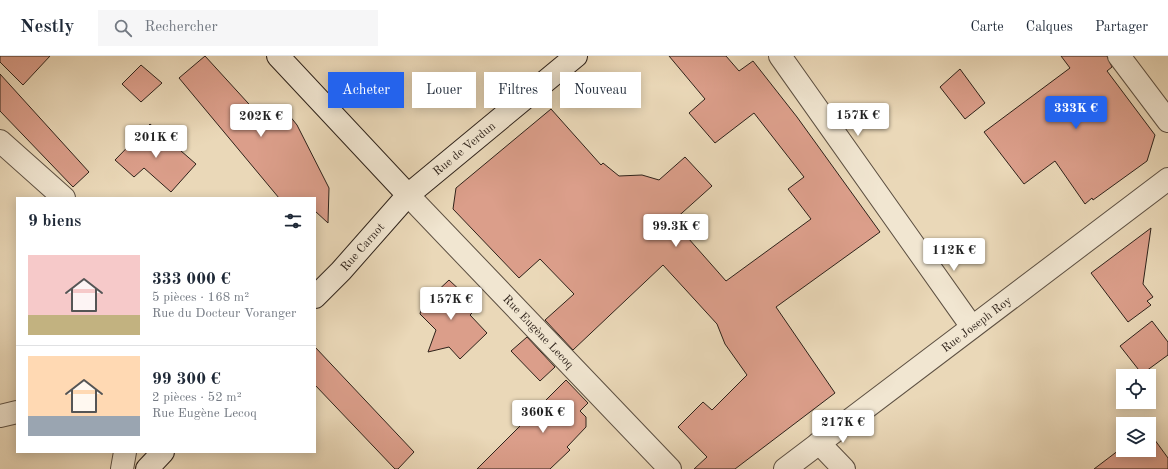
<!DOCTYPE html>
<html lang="fr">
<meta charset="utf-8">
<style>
:root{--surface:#fff;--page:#f6f6f7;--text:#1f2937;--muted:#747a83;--line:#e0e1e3;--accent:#2563eb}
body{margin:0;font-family:"Old Standard TT",serif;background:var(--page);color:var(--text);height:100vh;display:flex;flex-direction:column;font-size:15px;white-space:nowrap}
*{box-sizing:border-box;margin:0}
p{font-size:13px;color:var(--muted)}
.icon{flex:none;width:22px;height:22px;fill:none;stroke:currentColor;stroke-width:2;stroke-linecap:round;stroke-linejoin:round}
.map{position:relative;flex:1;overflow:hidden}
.side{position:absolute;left:16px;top:141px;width:300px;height:256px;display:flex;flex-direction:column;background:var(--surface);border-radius:0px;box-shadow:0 2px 10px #0003}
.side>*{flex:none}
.guide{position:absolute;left:328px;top:16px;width:380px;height:36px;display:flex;gap:8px}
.tools{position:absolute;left:1116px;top:313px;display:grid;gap:8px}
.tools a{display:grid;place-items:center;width:40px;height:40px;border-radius:0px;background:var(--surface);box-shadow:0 2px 10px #0003;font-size:20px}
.price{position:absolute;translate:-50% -34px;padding:0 9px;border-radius:4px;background:#fff;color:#222;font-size:13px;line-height:26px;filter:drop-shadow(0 1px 2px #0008)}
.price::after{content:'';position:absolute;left:50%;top:24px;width:12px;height:9px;margin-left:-6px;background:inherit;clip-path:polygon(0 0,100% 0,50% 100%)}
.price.current{background:var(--accent);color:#fff}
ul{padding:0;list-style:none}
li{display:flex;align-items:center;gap:12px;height:100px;padding:0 12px}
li+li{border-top:1px solid var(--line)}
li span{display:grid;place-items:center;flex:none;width:112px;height:80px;border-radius:0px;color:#555}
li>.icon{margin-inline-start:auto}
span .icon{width:48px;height:48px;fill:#fffc;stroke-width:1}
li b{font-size:17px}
h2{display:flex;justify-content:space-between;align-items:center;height:48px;padding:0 12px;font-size:17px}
.pill{padding:0 14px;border-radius:0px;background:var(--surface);box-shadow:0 2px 10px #0003;font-size:14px;line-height:36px}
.pill.current{background:var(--accent);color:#fff}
header{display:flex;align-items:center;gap:24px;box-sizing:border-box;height:56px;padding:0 20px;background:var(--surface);border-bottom:1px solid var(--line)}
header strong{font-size:19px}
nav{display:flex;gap:22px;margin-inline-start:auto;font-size:14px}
.search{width:280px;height:36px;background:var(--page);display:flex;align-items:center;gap:10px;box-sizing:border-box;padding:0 14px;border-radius:0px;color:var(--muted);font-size:15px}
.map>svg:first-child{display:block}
</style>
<header>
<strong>Nestly</strong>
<div class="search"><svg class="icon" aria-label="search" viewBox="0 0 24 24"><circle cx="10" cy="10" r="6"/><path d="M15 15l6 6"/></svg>Rechercher</div>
<nav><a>Carte</a><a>Calques</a><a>Partager</a></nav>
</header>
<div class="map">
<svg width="1168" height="413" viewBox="0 0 1168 413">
<rect width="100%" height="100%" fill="#ead8b8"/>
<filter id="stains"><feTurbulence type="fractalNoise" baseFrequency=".005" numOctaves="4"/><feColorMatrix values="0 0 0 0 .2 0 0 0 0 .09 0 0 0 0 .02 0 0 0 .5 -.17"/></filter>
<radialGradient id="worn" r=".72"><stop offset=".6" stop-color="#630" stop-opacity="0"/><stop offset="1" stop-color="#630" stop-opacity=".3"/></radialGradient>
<!-- building -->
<g fill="#db9e8a" stroke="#2e221a">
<path d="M0,0H50L23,29L0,6Z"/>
<path d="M205,0L269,70L285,54L297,69L329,132L328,167L315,155V142H279L179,22Z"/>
<path d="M669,0H726L739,15L753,5L797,61L880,176L776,251L835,337L735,413H694L707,401L678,371L703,346L712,354L747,319L725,288L717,268L663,209L573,294L545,264L574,238L540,203L519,222L453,153L456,132L551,53L601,109L603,107L619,120L642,119L659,124L685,101L712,130L673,165L726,225L811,163L788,133L804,121L754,57L715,87L689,57L705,43Z"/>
<path d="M1061,0H1107L1112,11L1107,15L1155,79L1147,105L1093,144L1092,142L1085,148L1055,105L1024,128L984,76L1070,12Z"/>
<path d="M141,9L162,27L141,46L122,28Z"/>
<path d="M960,13L985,47L965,63L940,31Z"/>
<path d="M0,18L89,116L73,131L0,55Z"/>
<path d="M150,68L196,108L171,136L144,112L134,121L115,104Z"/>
<path d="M1151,172L1143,228L1153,241L1147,245L1151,249L1128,266L1091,217Z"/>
<path d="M449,224L464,238L462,246L473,256L470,259L487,277L460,303L449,291L428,296L436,274L420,258L424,240H432Z"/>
<path d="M1152,265L1168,286V299L1142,318L1120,290Z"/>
<path d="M527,281L555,311L540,325L511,295Z"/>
<path d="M315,291L414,396L398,413H395L315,329Z"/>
<path d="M566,324L588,347L580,355L586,361V371L567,391L570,394L550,413H477Z"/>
<path d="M1149,376L1168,402V413H1094L1123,391V394H1149Z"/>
</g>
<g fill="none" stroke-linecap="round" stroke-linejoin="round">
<!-- street casing -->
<g stroke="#5d5042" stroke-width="24">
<g id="street">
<path d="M780,0L972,271"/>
<path d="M1119,0L1168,65"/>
<path d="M0,85L64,142"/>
<path id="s1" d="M408,139L670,413"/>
<path d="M0,360L17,356"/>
<path d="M819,387L844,413"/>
<path d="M122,413L125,396"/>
<path id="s2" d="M785,413L1168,123"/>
</g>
</g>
<!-- secondary casing -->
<g stroke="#2e221a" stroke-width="24">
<g id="secondary">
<path d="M278,0L408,139"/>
<path id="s3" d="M315,241L341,215L408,139L576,0"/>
<path d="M147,413L163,396"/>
</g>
</g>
<!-- street -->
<use href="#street" stroke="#f1e6d1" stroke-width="22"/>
<!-- secondary -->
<use href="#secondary" stroke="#f1e6d1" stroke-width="22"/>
</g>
<g text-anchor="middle" stroke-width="3.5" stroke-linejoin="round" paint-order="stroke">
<!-- street labels -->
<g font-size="12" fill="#2e221a" stroke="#f1e6d1">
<text dy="4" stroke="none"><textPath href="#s3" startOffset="211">Rue de Verdun</textPath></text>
<text dy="4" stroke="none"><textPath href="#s3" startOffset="69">Rue Carnot</textPath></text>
<text dy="4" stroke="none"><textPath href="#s2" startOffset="240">Rue Joseph Roy</textPath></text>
<text dy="4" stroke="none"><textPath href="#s1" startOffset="189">Rue Eugène Lecoq</textPath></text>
</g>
</g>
<rect width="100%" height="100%" filter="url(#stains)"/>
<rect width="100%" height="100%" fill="url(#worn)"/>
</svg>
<div class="tools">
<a><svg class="icon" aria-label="locate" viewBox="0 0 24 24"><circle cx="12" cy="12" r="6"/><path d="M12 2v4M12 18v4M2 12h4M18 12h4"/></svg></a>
<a><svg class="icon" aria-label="layers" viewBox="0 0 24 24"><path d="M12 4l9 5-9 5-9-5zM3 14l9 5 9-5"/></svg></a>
</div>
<b class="price current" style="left:1076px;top:74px">333K €</b>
<b class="price" style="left:858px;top:81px">157K €</b>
<b class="price" style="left:261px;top:82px">202K €</b>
<b class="price" style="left:156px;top:103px">201K €</b>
<b class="price" style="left:676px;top:192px">99.3K €</b>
<b class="price" style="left:954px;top:216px">112K €</b>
<b class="price" style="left:451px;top:265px">157K €</b>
<b class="price" style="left:543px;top:378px">360K €</b>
<b class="price" style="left:843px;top:388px">217K €</b>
<div class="guide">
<a class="pill current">Acheter</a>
<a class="pill">Louer</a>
<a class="pill">Filtres</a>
<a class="pill">Nouveau</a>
</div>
<section class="side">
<h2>9 biens<svg class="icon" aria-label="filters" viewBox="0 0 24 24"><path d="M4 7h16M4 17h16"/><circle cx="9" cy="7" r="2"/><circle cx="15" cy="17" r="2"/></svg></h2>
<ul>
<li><span style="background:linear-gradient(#f6c9c9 75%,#c2b280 0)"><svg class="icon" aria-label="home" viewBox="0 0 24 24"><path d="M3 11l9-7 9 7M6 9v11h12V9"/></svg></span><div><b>333 000 €</b><p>5 pièces · 168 m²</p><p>Rue du Docteur Voranger</p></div></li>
<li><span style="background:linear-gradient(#ffd9b3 75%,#9aa5b1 0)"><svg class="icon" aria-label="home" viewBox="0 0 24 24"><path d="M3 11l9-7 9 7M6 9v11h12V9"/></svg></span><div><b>99 300 €</b><p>2 pièces · 52 m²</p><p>Rue Eugène Lecoq</p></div></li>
</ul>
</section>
</div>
